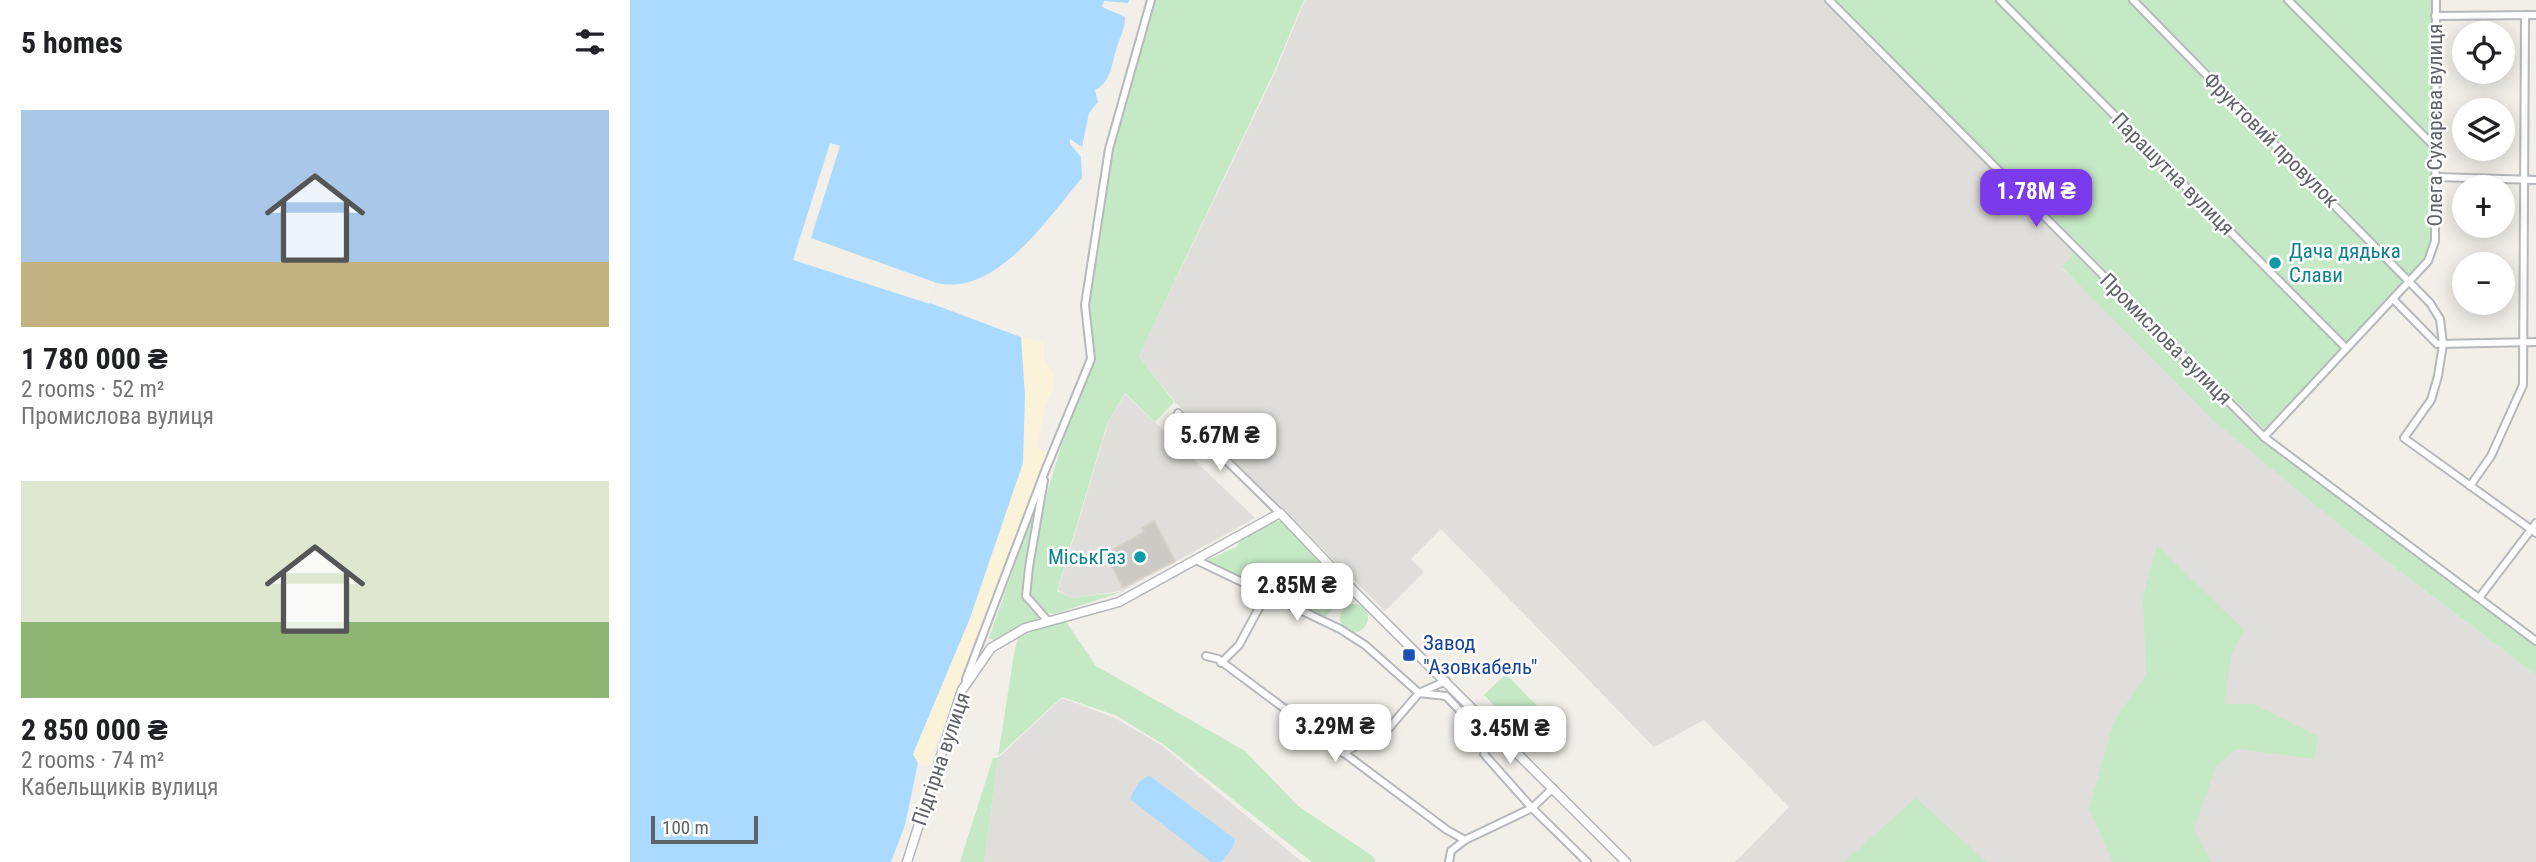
<!DOCTYPE html>
<meta charset="utf-8">
<style>
:root{--surface:#fff;--page:#f6f6f6;--text:#202124;--muted:#757577;--accent:#7c3aed}
body{margin:0;font-family:"Roboto Condensed",sans-serif;background:var(--page);color:var(--text);height:100vh;display:flex;flex-direction:column;font-size:26px;white-space:nowrap}
*{box-sizing:border-box;margin:0}
p{font-size:23px;color:var(--muted)}
.icon{flex:none;width:38px;height:38px;fill:none;stroke:currentColor;stroke-width:2;stroke-linecap:round;stroke-linejoin:round}
.map{position:relative;flex:1;overflow:hidden}
.details{display:flex;flex-direction:column;background:var(--surface);width:630px}
.details>*{flex:none}
.controls{position:absolute;left:1822px;top:21px;display:grid;gap:14px}
.controls a{display:grid;place-items:center;width:63px;height:63px;border-radius:50%;background:var(--surface);box-shadow:0 4px 18px #0003;font-size:35px}
.scale{position:absolute;left:21px;bottom:18px;width:107px;box-sizing:border-box;padding-left:7px;border:4px solid #5f6368;border-top:0;font-size:19px;line-height:24px;white-space:nowrap;color:#5f6368;-webkit-text-stroke:5px #fff;paint-order:stroke}
.price{position:absolute;translate:-50% -60px;padding:0 16px;border-radius:14px;background:#fff;color:#222;font-size:23px;line-height:46px;filter:drop-shadow(0 2px 4px #0008)}
.price::after{content:'';position:absolute;left:50%;top:42px;width:21px;height:16px;margin-left:-10px;background:inherit;clip-path:polygon(0 0,100% 0,50% 100%)}
.price.active{background:var(--accent);color:#fff}
ul{padding:0;list-style:none}
li{display:grid;align-content:center;gap:14px;height:371px;padding:0 21px}
li span{display:grid;place-items:center;height:217px;border-radius:0px;color:#555}
li>.icon{margin-inline-start:auto}
span .icon{width:126px;height:126px;fill:#fffc;stroke-width:1}
li b{font-size:30px}
h2{display:flex;justify-content:space-between;align-items:center;height:84px;padding:0 21px;font-size:30px}
main{display:flex;flex:1;min-height:0}
.map>svg:first-child{display:block}
</style>
<main>
<section class="details">
<h2>5 homes<svg class="icon" aria-label="filters" viewBox="0 0 24 24"><path d="M4 7h16M4 17h16"/><circle cx="9" cy="7" r="2"/><circle cx="15" cy="17" r="2"/></svg></h2>
<ul>
<li><span style="background:linear-gradient(#a9c7e8 70%,#c2b280 0)"><svg class="icon" aria-label="home" viewBox="0 0 24 24"><path d="M3 11l9-7 9 7M6 9v11h12V9"/></svg></span><div><b>1 780 000 ₴</b><p>2 rooms · 52 m²</p><p>Промислова вулиця</p></div></li>
<li><span style="background:linear-gradient(#dfe7d0 65%,#8fb573 0)"><svg class="icon" aria-label="home" viewBox="0 0 24 24"><path d="M3 11l9-7 9 7M6 9v11h12V9"/></svg></span><div><b>2 850 000 ₴</b><p>2 rooms · 74 m²</p><p>Кабельщиків вулиця</p></div></li>
</ul>
</section>
<div class="map">
<svg width="1906" height="862" viewBox="0 0 1906 862">
<rect width="100%" height="100%" fill="#f1efe8"/>
<!-- industrial -->
<g fill="#e0deda">
<path d="M675,0H1194L1444,253L1432,268L1711,526L1906,675V862H1105L1159,807L1074,720L1024,747L811,529L781,559L794,572L755,611L545,402L509,356L644,75Z"/>
<path d="M495,394L625,518L492,591L441,598L428,590L478,423Z"/>
<path d="M432,698L485,718L531,745L672,862H354L368,758Z"/>
</g>
<!-- green -->
<g fill="#c5e8c5">
<path d="M523,0H674L643,74L509,356L544,402L525,422L495,393L477,424L427,591L442,598L492,592L424,614L415,612L400,595L403,560L417,493L437,427L463,357L458,306L480,149Z"/>
<path d="M1205,0H1802L1801,240L1795,259L1635,430Z"/>
<path d="M1444,253L1632,440L1906,645V675L1711,526L1584,421L1432,267Z"/>
<path d="M405,508H407C403,531 387,578 394,598C396,606 403,611 408,616V619L366,641L359,638Z"/>
<path d="M651,521L704,575L713,588L709,603L693,619L575,561L607,547L609,542L642,522Z"/>
<path d="M1527,545L1614,630L1602,653L1594,704H1623L1687,736L1685,759L1607,749L1586,766L1564,829L1581,862H1483L1459,809L1484,721L1516,675L1513,597Z"/>
<circle cx="724" cy="618" r="14"/>
<path d="M435,620L466,666L615,751L668,806L744,857L745,862H682L533,744L485,715L432,697L368,756L385,648L389,637Z"/>
<path d="M876,674L914,713L892,735L854,695Z"/>
<path d="M363,758H368L354,862H330Z"/>
<path d="M1286,798L1356,862H1214Z"/>
</g>
<!-- sand -->
<path fill="#fbf3d9" d="M391,337L414,343V360L423,372V389L415,405L407,448L418,452L297,767L288,763L283,754L340,618L395,396Z"/>
<!-- water -->
<g fill="#aadaff">
<path d="M0,0H500L498,3L474,1L472,7L495,17C495,31 489,38 486,50C481,66 481,82 465,90L468,102L459,113L452,147L440,139V144L451,157L452,178C419,216 367,297 307,283L300,303L391,337L395,396L393,463L340,618L283,754L288,763L275,825L261,862H0Z"/>
<path d="M520,776L605,839L603,847L591,862H581L500,799C504,790 509,778 520,776Z"/>
</g>
<!-- pier -->
<path fill="#f1efe8" d="M200,143L210,146L181,238L307,283L300,304L163,260Z"/>
<!-- building -->
<path fill="#cccac5" stroke="#d6d1c6" stroke-width="2" d="M524,521L545,561L493,587L475,554L514,532L512,528Z"/>
<g fill="none" stroke-linecap="round" stroke-linejoin="round">
<!-- minor casing -->
<g stroke="#b5b8bc" stroke-width="10">
<g id="minor">
<path d="M1199,0L1634,437L1906,641"/>
<path d="M1370,0L1716,348"/>
<path d="M1503,0L1800,303L1810,319L1813,344L1808,376L1801,400L1774,438L1906,533"/>
<path d="M1658,0L1806,148"/>
<path d="M1805,16L1906,15"/>
<path d="M1806,177L1906,180"/>
<path d="M1763,299L1807,344L1906,342"/>
<path d="M548,413L650,513"/>
<path d="M1634,437L1798,261L1805,241L1806,0"/>
<path d="M414,480L399,567L396,596L417,620"/>
<path d="M1840,486L1861,456L1893,385L1895,15"/>
<path d="M566,560L710,629L735,645L789,693L816,696L858,740L854,754L902,808L957,862"/>
<path d="M1849,598L1906,523"/>
<path d="M576,656L588,659L817,830L835,840L821,851L819,862"/>
<path d="M591,663L609,645L637,593"/>
<path d="M336,679L415,471L461,359L455,305L479,149L521,0"/>
<path d="M713,753L759,728L789,693L816,681"/>
<path d="M835,840L902,808L923,788"/>
</g>
</g>
<!-- tertiary casing -->
<g stroke="#b5b8bc" stroke-width="11">
<path id="tertiary" d="M277,862L332,690L361,648L395,628L489,602L650,513L726,593L996,862"/>
</g>
<!-- minor -->
<use href="#minor" stroke="#fff" stroke-width="6"/>
<!-- tertiary -->
<use href="#tertiary" stroke="#fff" stroke-width="8"/>
</g>
<!-- markers -->
<g fill="#0f9aa8" stroke="#fff" stroke-width="2.5">
<circle cx="1645" cy="263" r="7"/>
<circle cx="510" cy="557" r="7"/>
</g>
<rect fill="#1a4fb4" stroke="#fff" stroke-width="2.5" x="772" y="648" width="14" height="14" rx="3.5"/>
<g text-anchor="middle" stroke-width="5" stroke-linejoin="round" paint-order="stroke">
<!-- street labels -->
<g font-size="21" fill="#5f6368" stroke="#fff">
<text transform="translate(1805 125) rotate(-90)" y="7">Олега Сухарєва вулиця</text>
<text transform="translate(1641 140) rotate(45)" y="7">Фруктовий провулок</text>
<text transform="translate(1543 174) rotate(45)" y="7">Парашутна вулиця</text>
<text transform="translate(1536 339) rotate(45)" y="7">Промислова вулиця</text>
<text transform="translate(311 759) rotate(-71)" y="7">Підгірна вулиця</text>
</g>
<!-- culture labels -->
<g font-size="21" fill="#0d838f" stroke="#fff" text-anchor="start">
<text x="1659" y="258">Дача дядька<tspan x="1659" dy="24">Слави</tspan></text>
<text x="496" y="564" text-anchor="end">МіськГаз</text>
</g>
<!-- transit labels -->
<g font-size="21" fill="#164399" stroke="#fff" text-anchor="start">
<text x="793" y="650">Завод<tspan x="793" dy="24">"Азовкабель"</tspan></text>
</g>
</g>
</svg>
<div class="controls">
<a><svg class="icon" aria-label="locate" viewBox="0 0 24 24"><circle cx="12" cy="12" r="6"/><path d="M12 2v4M12 18v4M2 12h4M18 12h4"/></svg></a>
<a><svg class="icon" aria-label="layers" viewBox="0 0 24 24"><path d="M12 4l9 5-9 5-9-5zM3 14l9 5 9-5"/></svg></a>
<a>+</a>
<a>−</a>
</div>
<div class="scale">100 m</div>
<b class="price active" style="left:1406px;top:229px">1.78M ₴</b>
<b class="price" style="left:590px;top:473px">5.67M ₴</b>
<b class="price" style="left:667px;top:623px">2.85M ₴</b>
<b class="price" style="left:705px;top:764px">3.29M ₴</b>
<b class="price" style="left:880px;top:766px">3.45M ₴</b>
</div>
</main>
